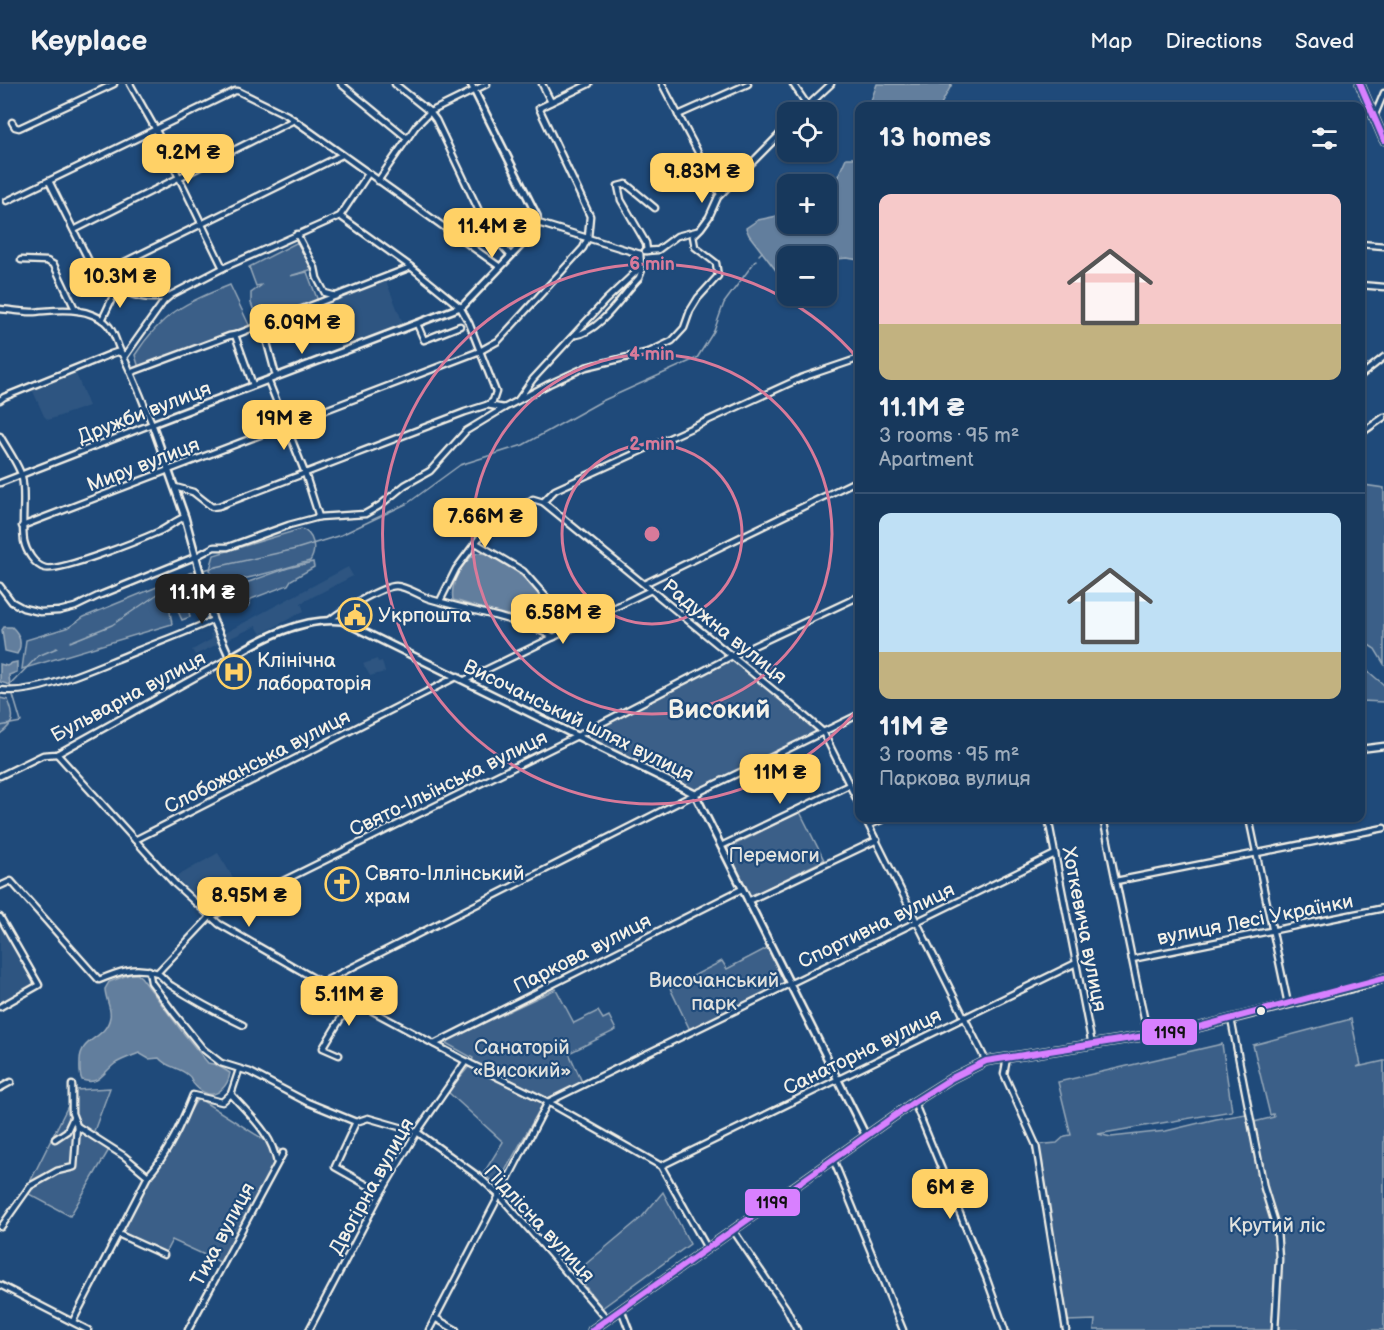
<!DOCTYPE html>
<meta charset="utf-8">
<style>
:root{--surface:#17385c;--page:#244365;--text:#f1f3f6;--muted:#9eacbb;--line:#365272;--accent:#ffd166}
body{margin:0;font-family:"Balsamiq Sans",sans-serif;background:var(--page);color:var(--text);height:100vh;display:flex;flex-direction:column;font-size:22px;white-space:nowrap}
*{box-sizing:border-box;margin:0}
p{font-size:20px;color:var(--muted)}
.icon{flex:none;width:33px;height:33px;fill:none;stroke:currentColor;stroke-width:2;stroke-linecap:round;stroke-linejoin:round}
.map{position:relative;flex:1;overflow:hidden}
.details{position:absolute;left:855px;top:18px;width:510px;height:720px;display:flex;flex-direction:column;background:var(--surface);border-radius:12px;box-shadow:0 2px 4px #0004,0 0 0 2px var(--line)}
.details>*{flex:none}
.tools{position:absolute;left:777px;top:18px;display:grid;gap:12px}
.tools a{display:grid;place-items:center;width:60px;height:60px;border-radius:12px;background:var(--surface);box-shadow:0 2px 4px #0004,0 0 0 2px var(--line);font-size:30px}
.price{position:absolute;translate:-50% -51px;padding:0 14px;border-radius:12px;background:var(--accent);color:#111;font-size:20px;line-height:39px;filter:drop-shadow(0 2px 3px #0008)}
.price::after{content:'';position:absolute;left:50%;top:36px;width:18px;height:14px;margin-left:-9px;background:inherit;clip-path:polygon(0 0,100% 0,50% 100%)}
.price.on{background:#222;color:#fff}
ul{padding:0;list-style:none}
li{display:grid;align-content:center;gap:12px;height:318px;padding:0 24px}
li+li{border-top:2px solid var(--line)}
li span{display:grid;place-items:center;height:186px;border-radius:12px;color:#555}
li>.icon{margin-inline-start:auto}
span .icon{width:108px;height:108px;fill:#fffc;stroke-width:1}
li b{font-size:26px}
h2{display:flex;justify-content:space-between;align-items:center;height:72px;padding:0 24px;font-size:26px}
header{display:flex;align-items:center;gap:36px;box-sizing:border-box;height:84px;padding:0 30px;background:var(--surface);border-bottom:2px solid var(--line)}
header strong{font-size:28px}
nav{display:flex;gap:33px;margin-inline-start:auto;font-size:21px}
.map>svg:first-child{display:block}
</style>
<header>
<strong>Keyplace</strong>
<nav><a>Map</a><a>Directions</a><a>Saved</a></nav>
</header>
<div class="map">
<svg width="1384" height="1246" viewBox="0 0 1384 1246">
<rect width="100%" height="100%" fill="#1f4a7a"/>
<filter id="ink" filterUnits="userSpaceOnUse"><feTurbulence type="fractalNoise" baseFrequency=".0167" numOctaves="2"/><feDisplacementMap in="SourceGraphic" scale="12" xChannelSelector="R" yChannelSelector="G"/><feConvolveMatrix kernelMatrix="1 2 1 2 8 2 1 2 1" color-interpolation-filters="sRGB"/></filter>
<g filter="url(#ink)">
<!-- built -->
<g fill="#2d5581">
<path d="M386,197L403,239L385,246L386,249L369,255L368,252L341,263L325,220Z"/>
<path d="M75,287L89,322L48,336L44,332L32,305Z"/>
<path d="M348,483L353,492L301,519L304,527L261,550L256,542L195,571L192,566L212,555L210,550L216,547L219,552Z"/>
<path d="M377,575L378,578L382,577L385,588L370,592L363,580Z"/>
<path d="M218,769L234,795L229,800L237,815L210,829L176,793Z"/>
<path d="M0,835L37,901L0,921Z"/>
</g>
<!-- green -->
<g fill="#3a5f88" stroke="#97a8b8" stroke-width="1.5">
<path d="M298,158L313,185L290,192L307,188L318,217L258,237L251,219V209L262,201L256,202L249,183Z"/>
<path d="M230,201L250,243L139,284L135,271C162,229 185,219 230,201Z"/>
<path d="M1360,386L1364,401L1384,404V580L1375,565L1361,556Z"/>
<path d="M301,445C314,449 317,466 310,477C291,482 226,504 212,495L210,485L214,471Z"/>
<path d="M313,478L314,483L291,496L288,501L251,515L248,522L236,528L216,525L212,508L215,501H240L288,484Z"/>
<path d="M181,493L190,500L168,515L172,540L22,585L26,556L69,543L84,533Z"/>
<path d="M196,502L204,503L207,518L188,523L190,533L182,536L172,514Z"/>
<path d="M732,572L823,648L695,710L577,652Z"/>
<path d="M1361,581L1384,601V618L1361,617Z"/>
<path d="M0,614L8,616C15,633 15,639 0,650Z"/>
<path d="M800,728L824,776L747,814L724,766Z"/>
<path d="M769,863L787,900L690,946L670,904L722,877L727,885Z"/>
<path d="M556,905L574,939L598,927L603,935L609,932L616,946L569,969L582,998L545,1016L497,1101L483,1090L503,1058L448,1008L471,980L473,974L444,958Z"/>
<path d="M1351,935L1361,981L1357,983L1384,977V1246H1094L1095,1236L1067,1237L1061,1207L1056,1162L1048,1138L1042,1098L1041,1078L1036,1061L1057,1059L1065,1052L1071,1051L1058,998L1222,960L1232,1027L1098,1050L1111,1053L1166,1047L1216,1035L1246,1030L1250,1039L1274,1033L1273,1030L1270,1031L1253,961Z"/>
<path d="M110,1004L91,1055L110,1064L70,1132L25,1108L76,1006Z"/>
<path d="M198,1014L282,1067L220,1178L172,1156L164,1171L118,1150L149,1092Z"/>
<path d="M663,1108L690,1160L602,1224L575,1189L642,1133Z"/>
</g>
<!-- water -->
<g fill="#627e9d" stroke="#9cacbb" stroke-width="1.5">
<path d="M877,0H952L940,22H869Z"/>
<path d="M846,74H859V176L847,174L827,176L826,172H788L787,185L778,189L749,151L746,144L758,136L787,130L788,140H826L827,110L831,108Z"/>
<path d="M477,469C481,469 487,469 491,471C502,475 533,499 538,510C541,517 534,527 532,533C517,537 470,520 453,516C450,498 462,478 477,469Z"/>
<path d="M4,543H12C20,550 23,561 17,570L5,567L2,546Z"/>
<path d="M17,578V588L9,591L10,601L0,598V580L7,582L12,579Z"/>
<path d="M130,890H137L141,893L181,946L208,979L217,981L230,989C229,996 227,1001 221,1006C211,1015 200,1008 193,999C191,995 191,993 188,991C179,983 167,984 159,974L149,975L139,969C132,972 123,975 116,979C103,988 100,1002 82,996C79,990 80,984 80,977C80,953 106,956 110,933C112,925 105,914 105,905L109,898Z"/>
</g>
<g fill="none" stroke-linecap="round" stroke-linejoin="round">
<!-- stream -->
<g stroke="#9cacbb" stroke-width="1.5">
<path d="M759,171L762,168"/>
<path d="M70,558L112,541L189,489L296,465L341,451L408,419L460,381L523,361L602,317L697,274L714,247L724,219L756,176"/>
<path d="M0,642L21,638L10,601L38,572L57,564"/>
</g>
<!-- minor casing -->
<g stroke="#f4f1e8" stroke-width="9">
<g id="minor">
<path d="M130,0L156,46L223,184"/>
<path d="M341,0L407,54"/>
<path d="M395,0L430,28L487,0"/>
<path d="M542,0L551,18"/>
<path d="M662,0L720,110"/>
<path d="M793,0L808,22"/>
<path d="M801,28L831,0"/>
<path d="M678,31L748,0"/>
<path d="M1374,33L1384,9"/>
<path d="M12,38L15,43L19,44L114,0"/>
<path d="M49,97L92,183C108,203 142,220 168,212"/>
<path d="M378,97L416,42L430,28L436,36L488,146L511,172"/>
<path d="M7,117L235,7H238L287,31L500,183"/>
<path d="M340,132L411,183L460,223L469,239L496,308L493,317L487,321"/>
<path d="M538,139L640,170"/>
<path d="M74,146L294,36"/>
<path d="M297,150L315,184L317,194L325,209L336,212"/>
<path d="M1360,160L1384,162"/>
<path d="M645,167L658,166L677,152L697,147"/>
<path d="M647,167L646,159L621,116L618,102L626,100L655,124"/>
<path d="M21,176L47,177L54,181L74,223L79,227"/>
<path d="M98,191L342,71"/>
<path d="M1360,201L1384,203"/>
<path d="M0,225C11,226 22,228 32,228C48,227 62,224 78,227C87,228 101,233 107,240C115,248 116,259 121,268C133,291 142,316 152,340L0,399"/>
<path d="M102,236L117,204"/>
<path d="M262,240L276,292"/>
<path d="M417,240L424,256L460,242"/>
<path d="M235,251L253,301"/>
<path d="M576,251C601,247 622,211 639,194L642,186L640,183"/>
<path d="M125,272L164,217L171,211L223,184L340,132L368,90"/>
<path d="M132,288L229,252L235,251L411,183"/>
<path d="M1360,292L1384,273"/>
<path d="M268,296L305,389L319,433"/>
<path d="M0,316L4,313L111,270L117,268L121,269"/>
<path d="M518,316L533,295L606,216L639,185L641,182L640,170"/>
<path d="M1360,350L1384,333"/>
<path d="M0,352C6,363 19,381 22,393C26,413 21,436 24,457C26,467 34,481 45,484C60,488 140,456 158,448C168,444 175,436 185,433"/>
<path d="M175,403L193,408L212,423L219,422L465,328L487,321L504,324"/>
<path d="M543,418L555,406L801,294L860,274"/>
<path d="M22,442L480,267L498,257L583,164L588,154L590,132L539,24L589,0"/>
<path d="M476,459L523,487L545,512L578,542"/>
<path d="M644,500L860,395"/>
<path d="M0,502L12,518L23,524L40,528L59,527L75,523L98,512L197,472L214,463H228L289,441L319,433L365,430L379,422L405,401L430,387L466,347L504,324L549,300L586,283L649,268L672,257L684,244L690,227L698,214L718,192L716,179L695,163L693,152L701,144L709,133L718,113L788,42"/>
<path d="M440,517L456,485L479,454L533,415L543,418L793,622L823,648L860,722"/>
<path d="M330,536C340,527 383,502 396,502C406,502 420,512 430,515C471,527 515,534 554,553"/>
<path d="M465,596L651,506"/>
<path d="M0,606C35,612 94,584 127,571C156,559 185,549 213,536"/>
<path d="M1360,665L1384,662"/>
<path d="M57,670L175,800L219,840L352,916L471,980L548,1018L661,1082L707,1164"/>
<path d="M0,692L43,671L57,670L230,574"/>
<path d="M865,734L986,977"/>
<path d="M1048,734L1092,961"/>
<path d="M1103,734L1148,953"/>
<path d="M1249,734L1288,920"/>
<path d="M869,741L886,734"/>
<path d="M135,756L458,592"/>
<path d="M721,762L849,701"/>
<path d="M1116,797L1384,744"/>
<path d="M0,802L11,797L99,896C118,888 134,882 154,888C161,889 165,898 172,902C195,917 218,929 243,941"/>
<path d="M748,817L877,756"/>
<path d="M0,833L39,901L0,923"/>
<path d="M1132,875L1384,824"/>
<path d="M149,886L151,898L174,929L203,965L221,979L250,988L307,1018L356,1038L368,1034L417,1048L479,1093L500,1112L607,1235"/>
<path d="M158,888L210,833L577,652L732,572L860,512"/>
<path d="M323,898L695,710L860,630"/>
<path d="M1231,935L1264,1104L1277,1146L1279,1175L1275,1246"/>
<path d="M434,960L742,805"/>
<path d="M339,971L323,964L352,916"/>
<path d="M1007,974L1004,990L1036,1061L1066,1246"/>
<path d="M0,1004L11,998"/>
<path d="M231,1010C250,1032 272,1049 277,1079"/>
<path d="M914,1018L986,1193L1005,1246"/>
<path d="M356,1038L335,1083L381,1109"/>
<path d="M55,1055L67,1047L73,1034"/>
<path d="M833,1075L903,1246"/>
<path d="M661,1082L1076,879"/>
<path d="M148,1092C168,1070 182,1038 193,1011L222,1018L231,1010L239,986"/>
<path d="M1,1143L30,1102L57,1087L74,1083L77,1042L72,1029V1001"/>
<path d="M733,1146L786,1224L797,1246"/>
<path d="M118,1150L164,1171"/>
<path d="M0,1201L88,1246"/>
<path d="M621,1225L629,1246"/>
<path d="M435,1234L456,1246"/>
<path d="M73,1237L148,1092L124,1072L77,1042"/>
<path d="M188,1246L283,1069"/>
<path d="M309,1246L381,1109L417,1048L466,977"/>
<path d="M429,1246L548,1018L1055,770"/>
</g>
</g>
<!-- tertiary casing -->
<g stroke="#f4f1e8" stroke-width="10">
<path id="tertiary" d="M471,0L537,132C538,142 535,146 528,154L463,222L152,340L185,433L213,536L230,574C262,554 303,533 342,537L695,710L866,1052"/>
</g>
<!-- trunk casing -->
<g stroke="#f4f1e8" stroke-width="11">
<g id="trunk">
<path d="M1360,0L1384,56"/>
<path d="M592,1246L914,1018L952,994L986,977L1195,944L1367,900L1384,894"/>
</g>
</g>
<!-- minor -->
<use href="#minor" stroke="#1f4a7a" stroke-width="4.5"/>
<!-- tertiary -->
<use href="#tertiary" stroke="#1f4a7a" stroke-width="5"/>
<!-- trunk -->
<use href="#trunk" stroke="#1f4a7a" stroke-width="7"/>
<!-- bus-1 casing -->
<g stroke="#1f4a7a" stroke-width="10">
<g id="bus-1">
<path d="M1360,0L1384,56"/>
<path d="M592,1246L914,1018L952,994L986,977L1195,944L1384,894"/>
</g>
</g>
<!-- bus-1 -->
<use href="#bus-1" stroke="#d880ff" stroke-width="6"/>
</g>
</g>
<!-- distance rings -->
<g fill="none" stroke="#d87a9a" stroke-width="3">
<circle cx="652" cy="450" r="90"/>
<circle cx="652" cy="450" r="180"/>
<path d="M859 624A270 270 0 1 1 859 276"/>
</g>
<!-- icons -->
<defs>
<g id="civic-ring" transform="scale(1.725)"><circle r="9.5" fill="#1f4a7a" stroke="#ffd166" stroke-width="1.5"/><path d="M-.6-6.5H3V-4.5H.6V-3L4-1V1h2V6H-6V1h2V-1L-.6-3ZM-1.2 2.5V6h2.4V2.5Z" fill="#ffd166"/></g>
<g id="hospital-ring" transform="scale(1.725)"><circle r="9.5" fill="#1f4a7a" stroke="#ffd166" stroke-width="1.5"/><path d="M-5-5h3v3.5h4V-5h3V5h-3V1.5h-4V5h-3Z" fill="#ffd166"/></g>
<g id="church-ring" transform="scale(1.725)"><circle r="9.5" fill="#1f4a7a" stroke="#ffd166" stroke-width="1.5"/><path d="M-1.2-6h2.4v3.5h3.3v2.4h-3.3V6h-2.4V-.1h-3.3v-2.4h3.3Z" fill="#ffd166"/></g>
</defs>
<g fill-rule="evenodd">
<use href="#civic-ring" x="355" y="531"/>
<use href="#hospital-ring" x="234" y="588"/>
<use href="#church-ring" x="342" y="800"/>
</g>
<!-- markers -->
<circle fill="#f4f1e8" stroke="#1f4a7a" stroke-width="2" cx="1261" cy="927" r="5"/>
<g text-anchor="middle" stroke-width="4.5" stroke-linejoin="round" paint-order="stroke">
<!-- street labels -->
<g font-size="20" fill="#f4f1e8" stroke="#1f4a7a">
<text transform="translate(144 328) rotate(-21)" y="7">Дружби вулиця</text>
<text transform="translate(143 380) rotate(-21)" y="7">Миру вулиця</text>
<text transform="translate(725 547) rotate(39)" y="7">Радужна вулиця</text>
<text transform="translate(128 612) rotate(-28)" y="7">Бульварна вулиця</text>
<text transform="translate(579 636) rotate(26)" y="7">Височанський шлях вулиця</text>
<text transform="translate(257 677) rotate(-27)" y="7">Слобожанська вулиця</text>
<text transform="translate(448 699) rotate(-26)" y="7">Свято-Ільїнська вулиця</text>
<text transform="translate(1255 835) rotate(-11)" y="7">вулиця Лесі Українки</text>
<text transform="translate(876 841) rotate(-26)" y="7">Спортивна вулиця</text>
<text transform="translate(1085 845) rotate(79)" y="7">Хоткевича вулиця</text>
<text transform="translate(582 869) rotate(-27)" y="7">Паркова вулиця</text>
<text transform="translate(862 967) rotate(-26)" y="7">Санаторна вулиця</text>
<text transform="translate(371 1102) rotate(-61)" y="7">Двогірна вулиця</text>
<text transform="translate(540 1139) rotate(47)" y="7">Підлісна вулиця</text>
<text transform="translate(222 1150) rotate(-62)" y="7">Тиха вулиця</text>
</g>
<!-- poi labels -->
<g font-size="20" fill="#f4f1e8" stroke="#1f4a7a" text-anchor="start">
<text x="378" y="538">Укрпошта</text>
<text x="257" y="583">Клінічна<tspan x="257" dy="23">лабораторія</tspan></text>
<text x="365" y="796">Свято-Іллінський<tspan x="365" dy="23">храм</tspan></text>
</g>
<!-- park labels -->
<g font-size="20" fill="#e1e2de" stroke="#1f4a7a">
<text x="774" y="778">Перемоги</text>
<text x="714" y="903">Височанський<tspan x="714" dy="23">парк</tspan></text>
<text x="522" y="970">Санаторій<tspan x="522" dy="23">«Високий»</tspan></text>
<text x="1277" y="1148">Крутий ліс</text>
</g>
<!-- district labels -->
<g font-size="26" font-weight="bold" fill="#f4f1e8" stroke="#1f4a7a">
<text x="719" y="634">Високий</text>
</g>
</g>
<circle cx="652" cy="450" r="9" fill="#d87a9a" stroke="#1f4a7a" stroke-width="3"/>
<g font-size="18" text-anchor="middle" font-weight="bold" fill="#d87a9a" stroke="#1f4a7a" stroke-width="4.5" stroke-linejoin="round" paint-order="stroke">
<text x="652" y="186">6 min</text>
<text x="652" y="276">4 min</text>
<text x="652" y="366">2 min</text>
</g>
<g stroke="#1f4a7a" stroke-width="2">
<rect x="1141" y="934" width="57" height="28" rx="6" fill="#d880ff"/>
<rect x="744" y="1104" width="57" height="29" rx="6" fill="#d880ff"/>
</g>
<g font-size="16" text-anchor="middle" font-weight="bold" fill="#111">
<text x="1170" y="954">1199</text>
<text x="772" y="1124">1199</text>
</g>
</svg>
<div class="tools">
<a><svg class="icon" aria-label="locate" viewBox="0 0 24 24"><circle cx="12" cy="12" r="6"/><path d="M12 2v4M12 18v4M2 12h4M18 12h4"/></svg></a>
<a>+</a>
<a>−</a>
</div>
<b class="price" style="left:188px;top:101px">9.2M ₴</b>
<b class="price" style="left:702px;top:120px">9.83M ₴</b>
<b class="price" style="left:492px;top:175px">11.4M ₴</b>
<b class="price" style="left:120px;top:225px">10.3M ₴</b>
<b class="price" style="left:302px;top:271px">6.09M ₴</b>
<b class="price" style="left:284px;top:367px">19M ₴</b>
<b class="price" style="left:485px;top:465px">7.66M ₴</b>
<b class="price on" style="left:202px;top:541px">11.1M ₴</b>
<b class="price" style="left:563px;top:561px">6.58M ₴</b>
<b class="price" style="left:780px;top:721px">11M ₴</b>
<b class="price" style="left:249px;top:844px">8.95M ₴</b>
<b class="price" style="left:349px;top:943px">5.11M ₴</b>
<b class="price" style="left:950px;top:1136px">6M ₴</b>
<section class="details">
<h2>13 homes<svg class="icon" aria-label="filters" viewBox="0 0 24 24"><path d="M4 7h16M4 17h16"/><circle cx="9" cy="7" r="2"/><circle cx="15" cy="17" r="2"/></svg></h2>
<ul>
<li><span style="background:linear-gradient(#f6c9c9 70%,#c2b280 0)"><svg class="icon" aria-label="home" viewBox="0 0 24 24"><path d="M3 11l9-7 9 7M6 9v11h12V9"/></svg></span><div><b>11.1M ₴</b><p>3 rooms · 95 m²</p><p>Apartment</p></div></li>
<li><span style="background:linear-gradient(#bfe0f5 75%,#c2b280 0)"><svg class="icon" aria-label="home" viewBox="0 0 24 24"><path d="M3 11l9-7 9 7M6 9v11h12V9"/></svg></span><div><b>11M ₴</b><p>3 rooms · 95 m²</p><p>Паркова вулиця</p></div></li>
</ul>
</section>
</div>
